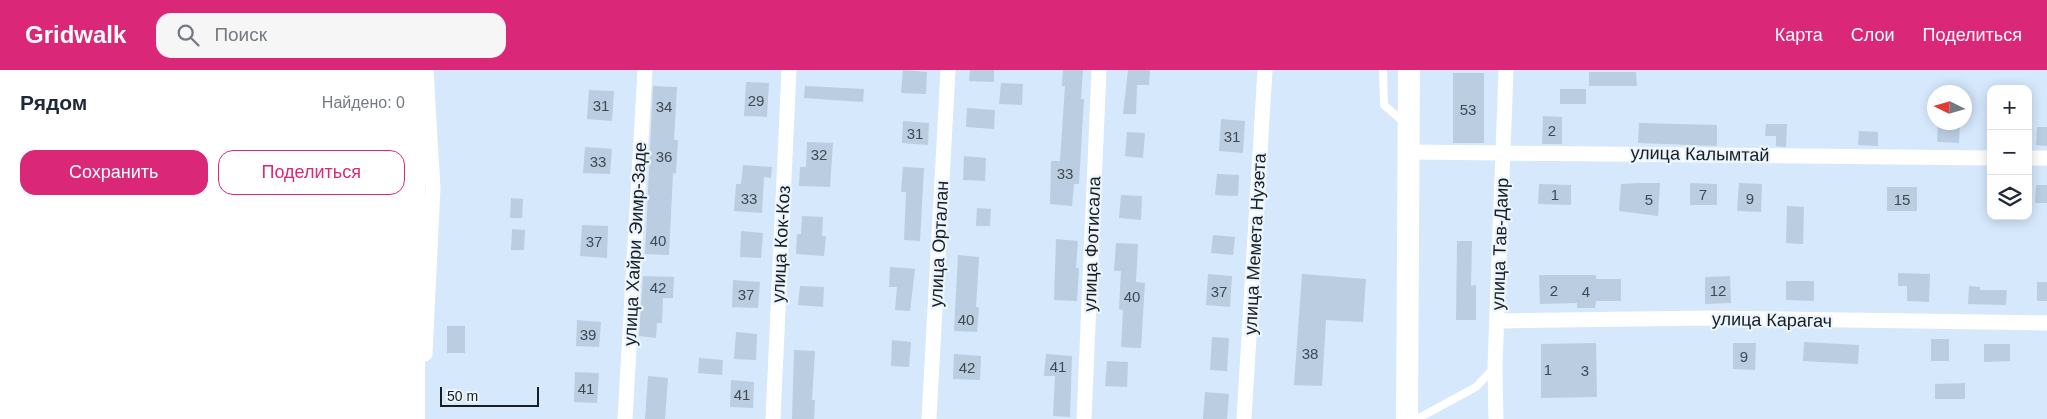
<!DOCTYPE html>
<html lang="ru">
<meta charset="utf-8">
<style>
:root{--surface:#fff;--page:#f6f6f7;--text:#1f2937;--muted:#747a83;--line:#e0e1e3;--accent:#db2777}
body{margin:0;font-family:Helvetica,sans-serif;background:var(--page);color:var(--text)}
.controls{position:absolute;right:15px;top:15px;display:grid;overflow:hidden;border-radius:10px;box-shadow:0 2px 12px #0003}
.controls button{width:45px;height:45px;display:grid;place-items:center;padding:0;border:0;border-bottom:1px solid var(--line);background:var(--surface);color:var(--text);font:25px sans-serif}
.compass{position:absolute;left:1502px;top:15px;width:45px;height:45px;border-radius:50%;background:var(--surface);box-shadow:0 2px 12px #0003;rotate:275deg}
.scale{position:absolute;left:15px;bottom:12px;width:99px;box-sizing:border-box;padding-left:5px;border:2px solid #171e25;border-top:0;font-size:14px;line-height:18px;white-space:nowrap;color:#171e25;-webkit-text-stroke:4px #ecf4fc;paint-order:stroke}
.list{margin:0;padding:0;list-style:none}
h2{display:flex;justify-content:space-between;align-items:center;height:65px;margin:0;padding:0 20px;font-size:21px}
h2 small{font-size:16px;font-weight:400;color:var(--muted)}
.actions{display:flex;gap:10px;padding:15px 20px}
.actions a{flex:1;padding:11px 0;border:1px solid var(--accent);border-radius:15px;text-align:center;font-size:18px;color:var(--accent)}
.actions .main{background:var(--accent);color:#fff}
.icon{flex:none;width:28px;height:28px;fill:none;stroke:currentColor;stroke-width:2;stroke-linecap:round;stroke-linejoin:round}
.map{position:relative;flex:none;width:1622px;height:349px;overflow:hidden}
header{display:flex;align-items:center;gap:30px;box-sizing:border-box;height:70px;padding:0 25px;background:var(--accent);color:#fff}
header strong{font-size:24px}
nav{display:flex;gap:28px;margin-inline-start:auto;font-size:18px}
.search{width:350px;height:45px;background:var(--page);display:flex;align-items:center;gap:12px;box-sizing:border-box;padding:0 18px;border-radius:15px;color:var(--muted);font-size:19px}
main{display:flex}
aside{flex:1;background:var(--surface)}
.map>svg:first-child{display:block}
.building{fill:#bacde1}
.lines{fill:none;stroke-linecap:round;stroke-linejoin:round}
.service{stroke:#fff;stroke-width:8}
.minor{stroke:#fff;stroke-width:15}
.secondary{stroke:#fff;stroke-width:22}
.labels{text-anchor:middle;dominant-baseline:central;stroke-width:4.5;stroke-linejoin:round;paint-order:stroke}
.number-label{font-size:15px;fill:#404a54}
.street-label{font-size:18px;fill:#171e25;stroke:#ecf4fc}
</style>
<header>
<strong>Gridwalk</strong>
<div class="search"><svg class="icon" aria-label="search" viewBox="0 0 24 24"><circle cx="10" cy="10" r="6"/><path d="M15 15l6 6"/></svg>Поиск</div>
<nav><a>Карта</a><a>Слои</a><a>Поделиться</a></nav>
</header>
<main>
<aside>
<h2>Рядом<small>Найдено: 0</small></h2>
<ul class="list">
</ul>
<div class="actions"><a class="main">Сохранить</a><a>Поделиться</a></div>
</aside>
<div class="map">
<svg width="1622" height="349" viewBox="0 0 1622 349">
<rect width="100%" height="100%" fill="#d5e8fc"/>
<path class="building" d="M478,0L502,2L501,24L476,23Z
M545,0H569V12L544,11Z
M638,0H658L656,29H659L654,114H649L647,136L625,134L626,91H635L640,16H637Z
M703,0H725L724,15H712L711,44H698Z
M1164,2H1211L1212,16H1164Z
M1028,3H1059V73H1028Z
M321,12L344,13L342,47L319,46Z
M576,13L598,14L597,35L574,34Z
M228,16L252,17L249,70H253L251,104L248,103L244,185L220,184Z
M380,16L439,19L438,32L379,28Z
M1135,19H1161V34H1135Z
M164,20L189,21L187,51L162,49Z
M542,38L570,40L569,59L541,57Z
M1118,46L1137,47V74H1117Z
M796,49L820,51L818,83L794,81Z
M478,51L504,53L503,75L477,73Z
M1513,52H1535L1534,73L1512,72Z
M1214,53L1292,55V76L1213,73Z
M1341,54H1362L1361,77L1351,76V66H1340Z
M1612,57H1622V76L1611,75Z
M1434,61L1453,62V76L1433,75Z
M702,62L720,63L718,88L700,86Z
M382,72L408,73L405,117L374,116L375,97H381Z
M160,77L187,79L185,104L158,103Z
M539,86L561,88L560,111L538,110Z
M318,95L347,97L346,108L339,107L337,143L309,141L311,114H316Z
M478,97L499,98L495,171L479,170L481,122H476Z
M792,104L814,105L813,126L790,125Z
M1215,113H1235L1233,146L1194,141L1196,114Z
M1265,113L1292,114V135H1265Z
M1314,113L1337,114L1336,142L1312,141Z
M1114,114L1146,115V135L1113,134Z
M1611,115H1622V133H1610Z
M1462,117H1492V141H1462Z
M696,125L717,126L716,150L694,148Z
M86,128L98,129L97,148H85Z
M1362,136L1379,137L1378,174L1361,173Z
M552,138L566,139L565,156H551Z
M377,146L398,147L397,166H401L399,186L371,184L372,164H376Z
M157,155L183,156L182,188L155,186Z
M87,159L100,160L99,180H86Z
M316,161L338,163L336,188L315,187Z
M788,165L810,167L808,185L786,183Z
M631,169L653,171L651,198H654L652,231L629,230Z
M1032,171H1047L1046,216L1051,215V250H1031Z
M691,173L713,174L711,212L720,213L716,278L696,277L698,240L694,239L696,201H689Z
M533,185L554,187L551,237H554L552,262L529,261Z
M465,197L490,199L485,241L470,240L472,217H464Z
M1473,203L1505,204L1504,232L1482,231V216H1473Z
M783,204L807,206L805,237L781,235Z
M877,204L941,209L938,252L901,250L897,316L869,315Z
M1114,205H1171V209H1196V231H1171L1170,238H1152V233L1115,234Z
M218,206L249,207L248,228H238L237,253H232L231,268L214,266Z
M1305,206L1306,233L1280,234V207Z
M308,210L335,212L333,238L307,237Z
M1361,211H1389V231L1361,230Z
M1612,212H1622V231H1612Z
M375,216L399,217L398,237L373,235Z
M1544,216L1555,217V220H1582L1581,235L1543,234Z
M152,250L176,252L174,277L151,276Z
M22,256H40V283H22Z
M311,262L332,264L331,290L309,289Z
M787,267L804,268L802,301L785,300Z
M1506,269H1524V291H1506Z
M467,270L486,272L484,297L466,296Z
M1379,272L1434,275L1433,294L1378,291Z
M1171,273L1172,327L1116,328V274Z
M1308,273H1331L1330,300L1308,299Z
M1559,274H1585V291L1559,292Z
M369,280L390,281L387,330H390L389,349H367Z
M529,284L556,286L555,310L528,309Z
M621,284L647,286L645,347L628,346L630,306H619Z
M274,288L298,290L297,305L273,303Z
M682,291L703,292L702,317L680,316Z
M150,302L174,303L172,333L149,332Z
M223,306L243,308L240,349H220Z
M306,310L329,312L328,338L305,337Z
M1540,313V329H1510V314Z
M780,322L804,324L802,349H778Z"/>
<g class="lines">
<path class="service" d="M958,0L959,35L980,53
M992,349L1051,317L1069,298"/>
<path class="minor" d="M984,82L1566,88
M1603,88H1622
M1072,251L1282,248L1622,253
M0,284L8,118L1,0
M200,349L220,0
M348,349L364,0
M504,349L523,0
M659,349L674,0
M819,349L840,0
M1071,349L1070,297L1081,0"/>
<path class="secondary" d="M982,349L984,0"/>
</g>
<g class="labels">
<g class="number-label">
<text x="331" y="30">29</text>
<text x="176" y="35">31</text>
<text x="239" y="36">34</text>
<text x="1043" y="39">53</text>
<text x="1127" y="60">2</text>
<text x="490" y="63">31</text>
<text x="807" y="66">31</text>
<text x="394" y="84">32</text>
<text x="239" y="86">36</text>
<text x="173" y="91">33</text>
<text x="640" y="103">33</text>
<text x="1130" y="124">1</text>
<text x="1278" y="124">7</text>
<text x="324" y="128">33</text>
<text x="1325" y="128">9</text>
<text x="1224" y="129">5</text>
<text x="1477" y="129">15</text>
<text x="233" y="170">40</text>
<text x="169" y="171">37</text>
<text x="233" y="217">42</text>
<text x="1129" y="220">2</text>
<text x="1293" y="220">12</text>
<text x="794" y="221">37</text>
<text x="1161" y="221">4</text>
<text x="321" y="224">37</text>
<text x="707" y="226">40</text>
<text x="541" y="249">40</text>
<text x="163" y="264">39</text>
<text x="885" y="283">38</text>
<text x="1319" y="286">9</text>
<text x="633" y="296">41</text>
<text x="542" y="297">42</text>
<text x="1123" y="299">1</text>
<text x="1160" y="300">3</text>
<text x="161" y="318">41</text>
<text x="317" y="324">41</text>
</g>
<g class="street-label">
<text transform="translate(1275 84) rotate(1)">улица Калымтай</text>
<text transform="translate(210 174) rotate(-87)">улица Хайри Эимр-Заде</text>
<text transform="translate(356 174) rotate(-87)">улица Кок-Коз</text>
<text transform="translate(514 174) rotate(-87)">улица Орталан</text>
<text transform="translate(667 174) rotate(-88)">улица Фотисала</text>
<text transform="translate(830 174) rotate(-87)">улица Мемета Нузета</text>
<text transform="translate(1075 174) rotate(-88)">улица Тав-Даир</text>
<text transform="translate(1347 250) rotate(1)">улица Карагач</text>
</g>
</g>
</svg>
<div class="controls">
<button>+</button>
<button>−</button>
<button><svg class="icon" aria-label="layers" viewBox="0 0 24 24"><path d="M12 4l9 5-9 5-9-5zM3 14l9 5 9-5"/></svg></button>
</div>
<svg class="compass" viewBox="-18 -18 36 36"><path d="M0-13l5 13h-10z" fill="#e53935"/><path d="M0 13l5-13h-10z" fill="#747a83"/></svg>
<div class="scale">50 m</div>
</div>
</main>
